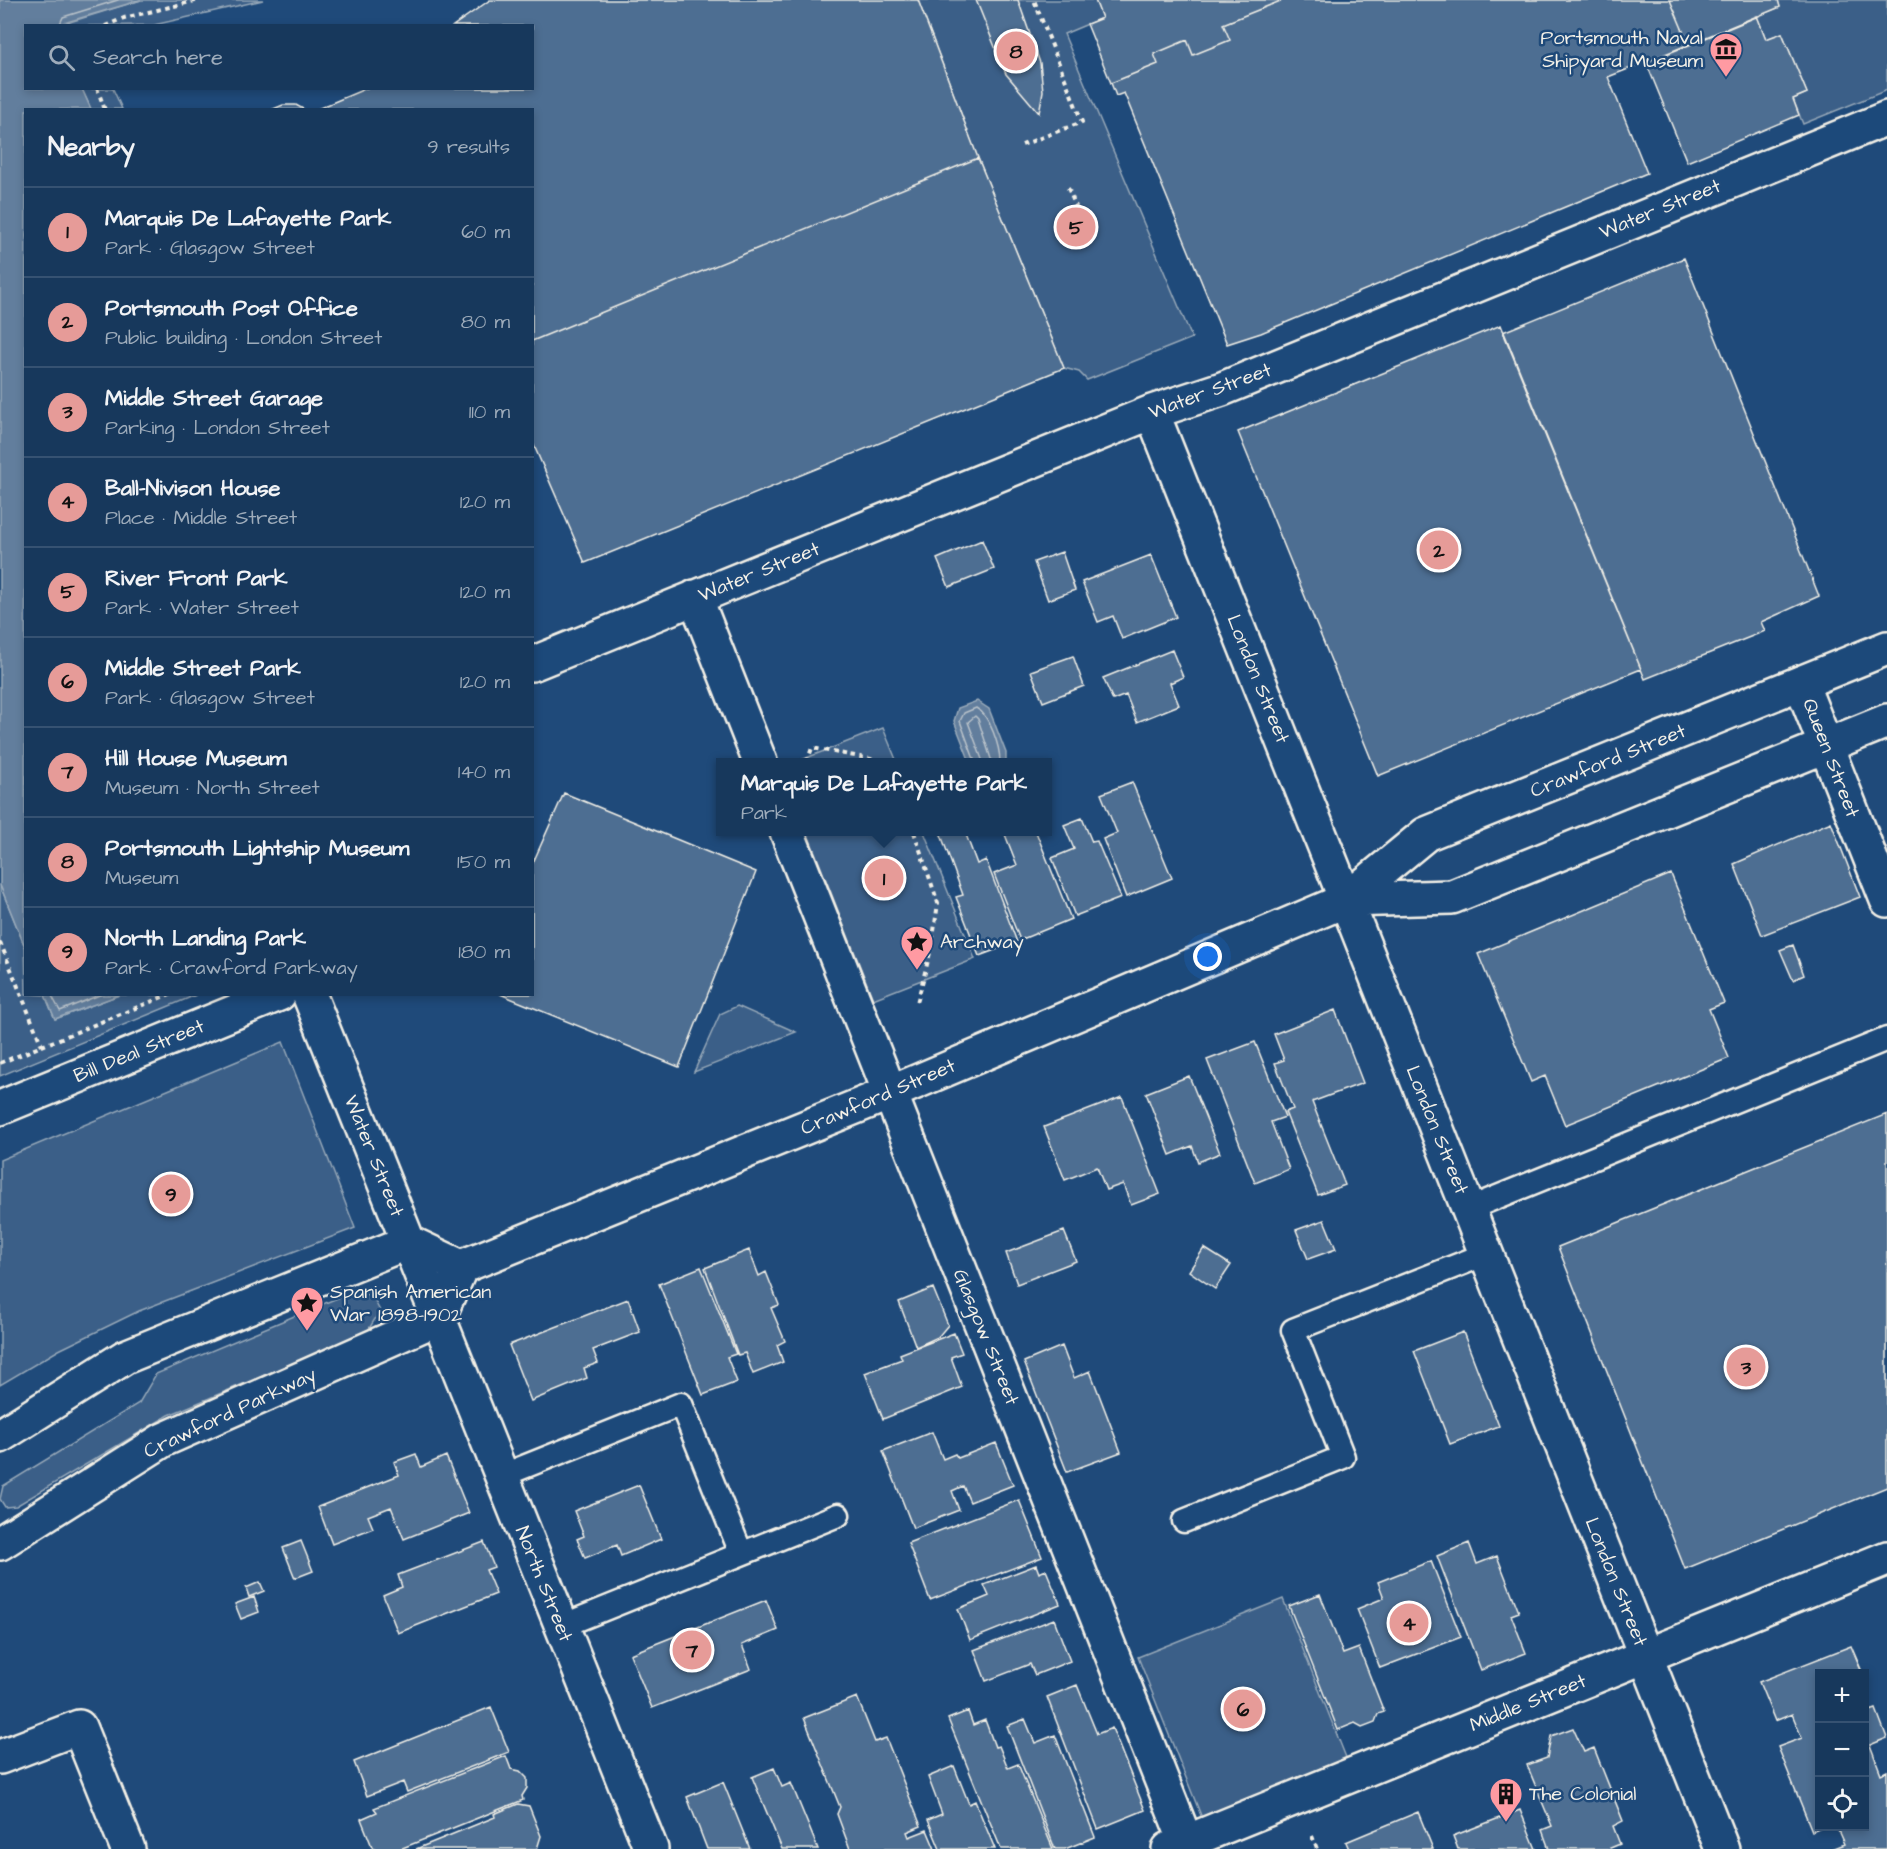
<!DOCTYPE html>
<meta charset="utf-8">
<style>
:root{--surface:#17385c;--page:#244365;--text:#f1f3f6;--muted:#9eacbb;--line:#365272;--accent:#e69b98}
body{margin:0;font-family:"Architects Daughter",sans-serif;background:var(--page);color:var(--text)}
.controls{position:absolute;right:18px;bottom:18px;display:grid;overflow:hidden;border-radius:0px;box-shadow:0 3px 9px #0003}
.controls button{width:54px;height:54px;display:grid;place-items:center;padding:0;border:0;border-bottom:2px solid var(--line);background:var(--surface);color:var(--text);font:30px sans-serif}
.you{position:absolute;left:1208px;top:957px;width:21px;height:21px;margin:-15px;border:4px solid #fff;border-radius:50%;background:#1a73e8;box-shadow:0 0 0 9px #1a73e833}
.badge{display:grid;place-items:center;width:39px;height:39px;border-radius:50%;background:var(--accent);color:#111;font-size:20px;font-weight:700}
.pin{position:absolute;translate:-50% -50%;border:3px solid #fff;box-shadow:0 2px 6px #0006}
.popup{position:absolute;left:716px;top:758px;width:336px;height:78px;box-sizing:border-box;display:grid;place-content:center;border-radius:0px;background:var(--surface);filter:drop-shadow(0 2px 4px #0005);font-size:20px;white-space:nowrap;color:var(--muted)}
.popup b{font-size:22px;color:var(--text)}
.popup::after{content:'';position:absolute;left:50%;top:100%;margin-left:-12px;border:12px solid transparent;border-top-color:var(--surface)}
.list{margin:0;padding:0;list-style:none}
h2{display:flex;justify-content:space-between;align-items:center;height:78px;margin:0;padding:0 24px;font-size:26px}
h2 small{font-size:20px;font-weight:400;color:var(--muted)}
.list li{display:grid;grid-template-columns:39px 1fr auto;gap:18px;align-items:center;box-sizing:border-box;height:90px;padding:0 24px;border-top:2px solid var(--line)}
.list b{display:block;font-size:22px;white-space:nowrap}
.list p{margin:0;font-size:20px;white-space:nowrap;color:var(--muted)}
.list em{font-size:20px;font-style:normal;color:var(--muted)}
.icon{flex:none;width:33px;height:33px;fill:none;stroke:currentColor;stroke-width:2;stroke-linecap:round;stroke-linejoin:round}
.map{position:relative;flex:none;width:1887px;height:1849px;overflow:hidden}
.search{position:absolute;background:var(--surface);box-shadow:0 3px 9px #0003;left:24px;top:24px;width:510px;height:66px;display:flex;align-items:center;gap:15px;box-sizing:border-box;padding:0 21px;border-radius:0px;color:var(--muted);font-size:22px}
.panel{position:absolute;background:var(--surface);box-shadow:0 3px 9px #0003;left:24px;top:108px;width:510px;height:888px;border-radius:0px}
.map>svg:first-child{display:block}
.green{fill:#3a5f88;stroke:#97a8b8;stroke-width:1.5}
.water{fill:#627e9d;stroke:#9cacbb;stroke-width:1.5}
.lines{fill:none;stroke-linecap:round;stroke-linejoin:round}
.shore{stroke:#bac3ca;stroke-width:1.5}
.building{fill:#4d6e92;stroke:#f4f1e8;stroke-width:1.5}
.lane-casing{stroke:#f4f1e8;stroke-width:27}
.street-casing{stroke:#f4f1e8;stroke-width:38}
.secondary-casing{stroke:#f4f1e8;stroke-width:38}
.path{stroke:#f4f1e8;stroke-width:4;stroke-dasharray:4.5 4.5;stroke-linecap:butt}
.lane{stroke:#1f4a7a;stroke-width:22}
.street{stroke:#1f4a7a;stroke-width:33}
.secondary{stroke:#1f4a7a;stroke-width:33}
.labels{text-anchor:middle;dominant-baseline:central;stroke-width:5;stroke-linejoin:round;paint-order:stroke}
.poi-label{font-size:20px;fill:#f4f1e8;stroke:#1f4a7a;text-anchor:start}
.street-label{font-size:20px;fill:#f4f1e8;stroke:#1f4a7a}
</style>
<div class="map">
<svg width="1887" height="1849" viewBox="0 0 1887 1849">
<rect width="100%" height="100%" fill="#1f4a7a"/>
<filter id="ink" filterUnits="userSpaceOnUse"><feTurbulence type="fractalNoise" baseFrequency=".0167" numOctaves="2"/><feDisplacementMap in="SourceGraphic" scale="12" xChannelSelector="R" yChannelSelector="G"/><feConvolveMatrix kernelMatrix="1 2 1 2 8 2 1 2 1" color-interpolation-filters="sRGB"/></filter>
<g filter="url(#ink)">
<path class="green" d="M141,0H263L154,25L57,26Z
M918,0H1095L1102,18L1064,34L1192,338L1087,380L1079,372L1064,368L978,158Z
M1778,0H1887V90L1803,124L1793,99L1807,93L1782,33L1766,39L1757,16L1780,7Z
M82,89H113L122,109H91Z
M883,728L897,762H796Z
M807,832H924L975,959L873,999Z
M0,885L25,947L26,994L45,995L55,1019L119,995H196L0,1076Z
M737,1006L796,1032L694,1072L720,1014Z
M283,1042L355,1228L139,1311L59,1350L0,1385V1160Z
M354,1291L372,1296L380,1311L367,1332L169,1415L16,1506L5,1507L0,1499L3,1486L139,1403L156,1374Z
M1283,1599L1347,1760L1202,1818L1138,1657Z"/>
<path class="water" d="M0,0H141L57,25L26,26V88L82,89L91,109L26,110L25,947L0,885Z
M977,701L989,709L1006,753V762H970L954,721L958,708Z
M45,995H119L55,1019Z"/>
<g class="lines">
<path class="shore" d="M59,26L63,17L118,0
M975,762L960,721L964,713L976,708C990,715 1000,747 1000,762
M983,762L968,722L975,716L978,719L992,762
M51,994L60,1011L102,994"/>
</g>
<path class="building" d="M490,0H918L978,158L532,341V110H315L367,88H532V26H453Z
M976,0H1018L1040,63L1043,91L1039,113L1006,74Z
M1095,0H1283L1223,24L1230,40L1193,55L1187,40L1154,54L1158,64L1111,83L1087,24L1102,18Z
M1283,0H1670L1689,45L1608,77L1647,173L1261,333L1227,344L1124,93L1116,96L1111,83L1158,64L1154,54L1187,40L1193,55L1230,40L1223,24Z
M1670,0H1778L1780,7L1689,45Z
M1757,16L1766,39L1782,33L1807,93L1793,99L1799,115L1687,162L1646,62Z
M283,105H296L305,110H271Z
M978,158L1064,368L585,563L532,441V341Z
M1684,258L1819,596L1761,622L1765,631L1645,679L1503,332Z
M1501,325L1641,669L1378,776L1238,432Z
M982,540L994,569L949,587L937,559Z
M1062,552L1075,590L1048,600L1034,562Z
M1151,555L1176,617L1122,639L1113,616L1098,622L1082,582Z
M1172,650L1183,677L1170,683L1179,705L1137,722L1126,695L1113,700L1103,678Z
M1073,656L1084,686L1043,702L1031,671Z
M1132,782L1172,878L1126,897L1103,839L1117,833L1101,794Z
M564,793L756,872L679,1067L500,994H532V865Z
M1082,818L1092,842L1097,841L1121,898L1075,916L1052,858L1074,849L1064,825Z
M1831,822L1860,897L1762,935L1734,864Z
M940,832H965L977,864L986,860L1017,942L979,956L956,897L963,895Z
M1004,832H1036L1071,919L1020,940L994,874L1017,865Z
M1671,874L1724,1003L1709,1009L1729,1058L1565,1125L1545,1076L1531,1082L1478,954Z
M1793,945L1804,975L1793,980L1780,950Z
M1335,1010L1363,1083L1312,1102L1345,1185L1318,1195L1285,1112L1293,1109L1275,1063L1284,1060L1274,1034Z
M1255,1042L1285,1117L1271,1122L1289,1169L1255,1183L1207,1060Z
M1189,1076L1220,1153L1198,1162L1192,1146L1170,1155L1146,1093Z
M1122,1097L1160,1194L1131,1205L1123,1184L1106,1190L1097,1167L1065,1180L1044,1127Z
M1887,1114V1487L1685,1569L1558,1247Z
M1324,1220L1336,1249L1308,1259L1296,1230Z
M1064,1231L1076,1261L1017,1284L1006,1253Z
M1204,1248L1231,1265L1215,1289L1189,1271Z
M749,1250L759,1276L766,1272L779,1305L771,1308L785,1341L777,1345L783,1362L753,1374L745,1353L738,1355L705,1268Z
M701,1267L736,1354L727,1357L737,1382L703,1395L659,1284Z
M933,1288L948,1325L938,1337L916,1347L899,1302Z
M628,1299L640,1332L593,1350L598,1363L584,1368L587,1378L531,1401L509,1345Z
M1463,1332L1499,1426L1450,1444L1414,1351Z
M954,1333L962,1353L951,1357L962,1387L883,1419L865,1373L902,1359L900,1354Z
M1062,1346L1074,1378L1090,1371L1121,1452L1067,1472L1024,1362Z
M932,1432L943,1459L955,1454L958,1458L996,1443L1013,1485L970,1502L963,1486L952,1491L959,1510L913,1528L883,1451Z
M416,1454L421,1467L446,1456L469,1513L404,1539L391,1507L368,1516L373,1528L332,1544L318,1507L399,1475L394,1462Z
M639,1485L661,1539L621,1556L617,1545L585,1558L577,1539L584,1536L574,1511Z
M1019,1500L1042,1557L930,1600L908,1543Z
M301,1541L313,1571L295,1578L283,1548Z
M484,1542L494,1567L486,1570L496,1594L398,1633L383,1595L402,1587L398,1575Z
M1469,1543L1477,1564L1497,1556L1519,1612L1511,1615L1526,1653L1481,1670L1437,1556Z
M1431,1561L1461,1637L1380,1668L1357,1609L1384,1598L1378,1582Z
M1036,1565L1039,1573L1046,1570L1060,1604L970,1640L958,1609L989,1596L984,1585Z
M260,1582L264,1591L249,1597L246,1588Z
M1320,1594L1343,1654L1359,1648L1384,1712L1378,1714L1375,1722L1362,1727L1355,1723L1338,1730L1289,1606Z
M254,1597L259,1612L241,1619L235,1604Z
M766,1600L778,1630L742,1645L751,1669L652,1708L630,1654Z
M1054,1619L1070,1661L1035,1675L1030,1664L986,1681L974,1650Z
M1851,1646L1863,1674H1820V1826H1823L1812,1831L1778,1747L1802,1738L1792,1714L1775,1721L1759,1682Z
M1077,1685L1097,1734L1112,1728L1145,1810L1098,1829L1047,1697Z
M857,1697L875,1742L886,1738L921,1826L907,1832L909,1837L927,1830L935,1849H850L837,1814L840,1807L804,1718Z
M491,1707L509,1752L407,1792L403,1782L367,1796L354,1762Z
M1876,1709L1887,1738L1870,1745L1881,1774L1887,1771V1849H1831L1844,1844L1836,1826H1864V1713Z
M968,1711L973,1725L985,1720L995,1747L999,1746L1008,1768L1018,1764L1053,1849H1001L948,1719Z
M1025,1719L1035,1743L1055,1735L1095,1837L1065,1849H1055L1007,1726Z
M1573,1728L1584,1752L1594,1748L1623,1821L1613,1826L1620,1844L1608,1849H1549L1542,1830L1552,1826L1527,1765L1547,1758L1551,1736Z
M506,1756L511,1769L520,1771L527,1778V1788L522,1796L523,1800L400,1849H373L361,1819L377,1812L374,1808Z
M954,1766L969,1804L975,1801L995,1849H940L928,1820L942,1814L928,1777Z
M774,1768L782,1787L791,1783L818,1849H782L752,1777Z
M723,1782L750,1849H707L687,1797Z
M518,1804L529,1806L541,1836L537,1849H416L495,1817L494,1814Z
M1520,1810L1536,1849H1458L1453,1836Z
M1418,1812L1433,1849H1349L1346,1842Z"/>
<g class="lines">
<g class="lane-casing">
<path id="lane" d="M1468,1209L1887,1039
M501,1476L681,1404L741,1553
M1184,1521L1343,1457L1293,1330L1486,1254
M562,1626L838,1515"/>
</g>
<g class="street-casing">
<path id="street" d="M1152,412L1346,900
M695,597L760,762
M532,664L1152,412L1222,389L1887,118
M1801,683L1887,900
M787,832L1186,1842
M309,994L651,1849
M0,1108L279,994
M0,1757L79,1727L128,1849
M1169,1849L1887,1558"/>
</g>
<g class="secondary-casing">
<path id="secondary" d="M1346,900L1722,1849
M1346,900L1452,897L1887,721
M0,1436L125,1357L408,1242L461,1267
M0,1543L163,1440L438,1318L461,1267L890,1093L1346,900L1426,834L1887,648"/>
</g>
<path class="path" d="M105,26L124,18L199,0
M97,88L105,110
M1022,145L1082,122L1034,0
M1068,188L1080,216
M807,762L812,748L871,759L873,762
M914,832L938,903L932,945L917,1003
M0,942L42,1046
M0,1063L170,994
M1312,1836L1317,1849"/>
<use href="#lane" class="lane"/>
<use href="#street" class="street"/>
<use href="#secondary" class="secondary"/>
</g>
</g>
<defs>
<g id="museum-pin" transform="scale(1.725)"><path d="M0 17L-7.5 6A9.5 9.5 0 1 1 7.5 6Z" fill="#ff9aa2" stroke="#1f4a7a"/><path d="M0-6L6-3V-2H-6V-3ZM-5-1h2V3h-2ZM-1-1h2V3h-2ZM3-1h2V3H3ZM-6 4H6V6H-6Z" fill="#111"/></g>
<g id="sight-pin" transform="scale(1.725)"><path d="M0 17L-7.5 6A9.5 9.5 0 1 1 7.5 6Z" fill="#ff9aa2" stroke="#1f4a7a"/><path d="M0-6L1.8-2.2L6-1.7L2.9 1.2L3.7 5.4L0 3.3L-3.7 5.4L-2.9 1.2L-6-1.7L-1.8-2.2Z" fill="#111"/></g>
<g id="building-pin" transform="scale(1.725)"><path d="M0 17L-7.5 6A9.5 9.5 0 1 1 7.5 6Z" fill="#ff9aa2" stroke="#1f4a7a"/><path d="M-4-6H4V6H1V3H-1V6H-4ZM-2.5-4.3h1.7v1.8h-1.7ZM.8-4.3h1.7v1.8H.8ZM-2.5-1h1.7V.8h-1.7ZM.8-1h1.7V.8H.8Z" fill="#111"/></g>
</defs>
<g fill-rule="evenodd">
<use href="#museum-pin" x="1726" y="49"/>
<use href="#sight-pin" x="917" y="942"/>
<use href="#sight-pin" x="307" y="1303"/>
<use href="#building-pin" x="1506" y="1794"/>
</g>
<g class="labels">
<g class="poi-label">
<text x="1703" y="38" text-anchor="end">Portsmouth Naval<tspan x="1703" dy="23">Shipyard Museum</tspan></text>
<text x="940" y="942">Archway</text>
<text x="330" y="1292">Spanish American<tspan x="330" dy="23">War 1898-1902</tspan></text>
<text x="1529" y="1794">The Colonial</text>
</g>
<g class="street-label">
<text transform="translate(1660 209) rotate(-22)">Water Street</text>
<text transform="translate(1210 391) rotate(-20)">Water Street</text>
<text transform="translate(759 572) rotate(-22)">Water Street</text>
<text transform="translate(1258 679) rotate(68)">London Street</text>
<text transform="translate(1831 758) rotate(69)">Queen Street</text>
<text transform="translate(1608 761) rotate(-22)">Crawford Street</text>
<text transform="translate(139 1051) rotate(-22)">Bill Deal Street</text>
<text transform="translate(878 1097) rotate(-23)">Crawford Street</text>
<text transform="translate(1437 1130) rotate(68)">London Street</text>
<text transform="translate(374 1156) rotate(68)">Water Street</text>
<text transform="translate(986 1337) rotate(68)">Glasgow Street</text>
<text transform="translate(230 1413) rotate(-25)">Crawford Parkway</text>
<text transform="translate(1616 1582) rotate(68)">London Street</text>
<text transform="translate(544 1584) rotate(68)">North Street</text>
<text transform="translate(1528 1703) rotate(-22)">Middle Street</text>
</g>
</g>
</svg>
<div class="controls">
<button>+</button>
<button>−</button>
<button><svg class="icon" aria-label="locate" viewBox="0 0 24 24"><circle cx="12" cy="12" r="6"/><path d="M12 2v4M12 18v4M2 12h4M18 12h4"/></svg></button>
</div>
<div class="you"></div>
<div class="pin badge" style="left:884px;top:878px">1</div>
<div class="popup"><b>Marquis De Lafayette Park</b>Park</div>
<div class="pin badge" style="left:1439px;top:550px">2</div>
<div class="pin badge" style="left:1746px;top:1367px">3</div>
<div class="pin badge" style="left:1409px;top:1623px">4</div>
<div class="pin badge" style="left:1076px;top:227px">5</div>
<div class="pin badge" style="left:1243px;top:1709px">6</div>
<div class="pin badge" style="left:692px;top:1650px">7</div>
<div class="pin badge" style="left:1016px;top:51px">8</div>
<div class="pin badge" style="left:171px;top:1194px">9</div>
<div class="search"><svg class="icon" aria-label="search" viewBox="0 0 24 24"><circle cx="10" cy="10" r="6"/><path d="M15 15l6 6"/></svg>Search here</div>
<section class="panel">
<h2>Nearby<small>9 results</small></h2>
<ul class="list">
<li><span class="badge">1</span><div><b>Marquis De Lafayette Park</b><p>Park · Glasgow Street</p></div><em>60 m</em></li>
<li><span class="badge">2</span><div><b>Portsmouth Post Office</b><p>Public building · London Street</p></div><em>80 m</em></li>
<li><span class="badge">3</span><div><b>Middle Street Garage</b><p>Parking · London Street</p></div><em>110 m</em></li>
<li><span class="badge">4</span><div><b>Ball-Nivison House</b><p>Place · Middle Street</p></div><em>120 m</em></li>
<li><span class="badge">5</span><div><b>River Front Park</b><p>Park · Water Street</p></div><em>120 m</em></li>
<li><span class="badge">6</span><div><b>Middle Street Park</b><p>Park · Glasgow Street</p></div><em>120 m</em></li>
<li><span class="badge">7</span><div><b>Hill House Museum</b><p>Museum · North Street</p></div><em>140 m</em></li>
<li><span class="badge">8</span><div><b>Portsmouth Lightship Museum</b><p>Museum</p></div><em>150 m</em></li>
<li><span class="badge">9</span><div><b>North Landing Park</b><p>Park · Crawford Parkway</p></div><em>180 m</em></li>
</ul>
</section>
</div>
